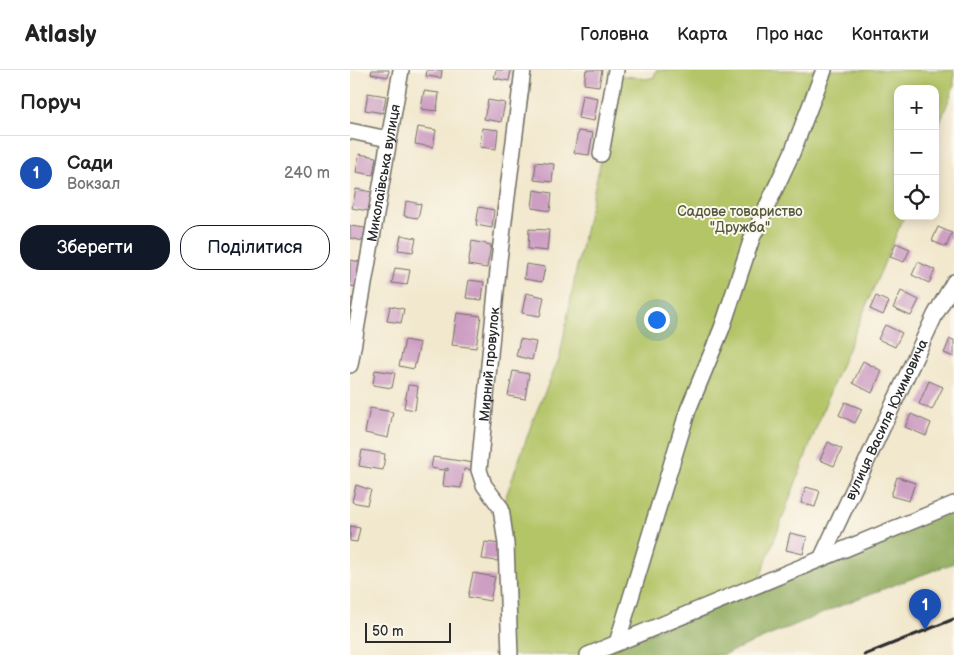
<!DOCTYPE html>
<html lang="uk">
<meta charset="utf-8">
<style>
:root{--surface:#fff;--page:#f6f6f6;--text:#222;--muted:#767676;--line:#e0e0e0;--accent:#111827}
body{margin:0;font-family:"Balsamiq Sans",sans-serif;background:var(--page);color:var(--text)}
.controls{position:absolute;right:15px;top:15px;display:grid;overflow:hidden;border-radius:10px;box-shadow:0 2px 12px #0003}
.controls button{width:45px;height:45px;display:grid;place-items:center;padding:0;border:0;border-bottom:1px solid var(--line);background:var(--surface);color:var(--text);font:25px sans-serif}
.scale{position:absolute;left:15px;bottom:12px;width:86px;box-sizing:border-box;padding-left:5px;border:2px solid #2b2b2b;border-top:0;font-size:14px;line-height:18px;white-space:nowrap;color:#2b2b2b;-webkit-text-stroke:4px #fbf7ec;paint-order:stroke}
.you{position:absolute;left:306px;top:249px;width:18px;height:18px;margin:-12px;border:4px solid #fff;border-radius:50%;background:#1a73e8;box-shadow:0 0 0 8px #1a73e833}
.badge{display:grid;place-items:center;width:32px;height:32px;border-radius:50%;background:var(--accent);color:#fff;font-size:16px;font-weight:700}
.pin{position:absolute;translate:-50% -41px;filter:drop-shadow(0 1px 2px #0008)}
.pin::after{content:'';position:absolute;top:26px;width:18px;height:15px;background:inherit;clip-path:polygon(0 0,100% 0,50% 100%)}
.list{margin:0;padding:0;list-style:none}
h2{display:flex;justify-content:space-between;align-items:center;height:65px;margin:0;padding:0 20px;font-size:21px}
h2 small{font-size:16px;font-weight:400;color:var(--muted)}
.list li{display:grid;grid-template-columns:32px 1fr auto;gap:15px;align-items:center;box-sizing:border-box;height:75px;padding:0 20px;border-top:1px solid var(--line)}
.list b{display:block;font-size:19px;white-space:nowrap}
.list p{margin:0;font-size:16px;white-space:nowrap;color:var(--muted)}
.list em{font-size:16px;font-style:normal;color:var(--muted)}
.actions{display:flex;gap:10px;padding:15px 20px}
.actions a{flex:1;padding:11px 0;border:1px solid var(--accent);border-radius:20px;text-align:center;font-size:18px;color:var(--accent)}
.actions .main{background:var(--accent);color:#fff}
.icon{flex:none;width:28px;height:28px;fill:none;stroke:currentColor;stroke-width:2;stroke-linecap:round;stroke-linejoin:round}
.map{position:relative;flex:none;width:604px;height:585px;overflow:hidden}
header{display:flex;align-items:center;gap:30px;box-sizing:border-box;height:70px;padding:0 25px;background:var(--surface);border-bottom:1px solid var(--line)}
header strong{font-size:24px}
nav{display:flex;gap:28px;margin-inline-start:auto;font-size:18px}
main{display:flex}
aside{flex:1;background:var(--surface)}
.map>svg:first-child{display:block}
.green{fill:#b4c568;stroke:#70784a}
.forest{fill:#8faa5c;stroke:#5d6a44}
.building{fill:#cd9fc3}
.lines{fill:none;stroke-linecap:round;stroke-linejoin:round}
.minor-casing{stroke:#716d64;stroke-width:18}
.minor{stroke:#fff;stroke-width:15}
.rail{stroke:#2b2b2b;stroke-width:3}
.labels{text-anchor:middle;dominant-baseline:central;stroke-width:4;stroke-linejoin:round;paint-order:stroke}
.street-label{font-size:14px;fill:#2b2b2b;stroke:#fbf7ec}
.park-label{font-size:14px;fill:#54593d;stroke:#fbf7ec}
</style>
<header>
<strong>Atlasly</strong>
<nav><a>Головна</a><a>Карта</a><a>Про нас</a><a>Контакти</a></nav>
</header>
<main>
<aside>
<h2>Поруч<small></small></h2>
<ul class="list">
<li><span class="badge" style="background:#1a4fb4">1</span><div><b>Сади</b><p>Вокзал</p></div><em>240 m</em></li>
</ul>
<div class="actions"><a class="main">Зберегти</a><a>Поділитися</a></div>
</aside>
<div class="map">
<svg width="604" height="585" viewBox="0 0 604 585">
<rect width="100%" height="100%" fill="#fbf7ec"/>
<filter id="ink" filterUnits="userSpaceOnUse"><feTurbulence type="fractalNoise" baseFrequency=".02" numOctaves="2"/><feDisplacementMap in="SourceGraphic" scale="10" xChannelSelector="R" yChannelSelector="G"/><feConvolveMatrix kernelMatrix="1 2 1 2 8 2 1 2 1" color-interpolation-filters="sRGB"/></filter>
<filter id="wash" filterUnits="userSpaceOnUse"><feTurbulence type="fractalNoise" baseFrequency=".0096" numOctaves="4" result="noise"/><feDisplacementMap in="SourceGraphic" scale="20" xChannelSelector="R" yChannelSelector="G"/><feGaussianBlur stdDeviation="1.12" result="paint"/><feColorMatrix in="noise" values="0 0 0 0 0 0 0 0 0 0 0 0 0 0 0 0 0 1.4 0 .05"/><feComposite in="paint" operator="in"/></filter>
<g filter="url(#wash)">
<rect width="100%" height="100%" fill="#f2e8ce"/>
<path class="green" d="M306,0H604V16L585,66V19H548V146H554L479,324L405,521L246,585H156L150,432L155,429L183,350L210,286L226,201L270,5L296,9L304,7Z"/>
<path class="forest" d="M604,440V493L509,528L373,585H246Z"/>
<g id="blocks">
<path class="building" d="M22,0H39L38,7L21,4Z
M77,0H92L91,8L76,6Z
M146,0H161L159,11L144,8Z
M236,0H252L249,16L234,14Z
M74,21L89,23L87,41L71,39Z
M18,23L36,26L33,43L15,40Z
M232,25L248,28L244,51L228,48Z
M138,30L155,33L151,52L134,49Z
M68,57L86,60L83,77L65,74Z
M132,58L148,60L146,79L130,77Z
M228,61L243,63L239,85L224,83Z
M9,84L26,87L23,105L6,102Z
M186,92L204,94L202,112L184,110Z
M6,119L22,122L18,141L2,138Z
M184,120L202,123L200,141L182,138Z
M56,131L71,134L68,148L54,146Z
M129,137L144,140L142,158L126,155Z
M0,156L15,158L13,171L0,168Z
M588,157L602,163L596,177L582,171Z
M179,159L199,160L197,181L178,179Z
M51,165L66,168L63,182L48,180Z
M122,171L141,175L137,198L118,195Z
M546,173L560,179L554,192L540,187Z
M0,190L11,192L7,217L0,216Z
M568,192L585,200L579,213L562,205Z
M176,194L195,197L192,212L174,209Z
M45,198L60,200L57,215L42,213Z
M119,210L134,212L132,230L116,228Z
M551,221L569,230L561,246L543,238Z
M176,223L194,227L190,246L172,243Z
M526,226L539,232L533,245L520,239Z
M0,228L4,229L2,243H0Z
M40,236L54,239L51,253L37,251Z
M107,243L131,246L126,278L102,275Z
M535,255L552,263L545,277L528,269Z
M170,269L186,272L182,290L166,286Z
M600,269L604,270V287L594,283Z
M55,270L70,273L64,299L49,296Z
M513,291L532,301L522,323L503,313Z
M25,300L45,303L42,318L23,315Z
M163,301L179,304L175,329L158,326Z
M579,311L593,317L582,340L569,334Z
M58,315L68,316L65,340L54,338Z
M495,332L512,339L505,353L489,345Z
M20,338L43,342L38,368L15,363Z
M561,344L581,353L576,366L555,357Z
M478,372L492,379L484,396L470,390Z
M12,380L35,384L33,400L9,396Z
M83,387L124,393L123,400L114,399L111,418L93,416L95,400L98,401V398L92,400L81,398Z
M547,407L565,413L559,431L541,426Z
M6,415L21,420L17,435L2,432Z
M456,417L470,421L465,437L451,433Z
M0,456L10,458L7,472L0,471Z
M440,463L457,467L453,484L436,480Z
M135,472L151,474L148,491L132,489Z
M123,503L145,507L140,531L118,527Z"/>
</g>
</g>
<g filter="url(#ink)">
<use href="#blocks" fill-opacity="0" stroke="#716d64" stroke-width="1"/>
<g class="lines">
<g class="minor-casing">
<g id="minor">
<path d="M0,61L38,69"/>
<path d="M251,84L266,0"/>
<path id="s1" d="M0,295L51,0"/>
<path id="s2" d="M471,489L585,245L604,212"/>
<path d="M267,573L338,340L372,258L402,168L442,83L474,0"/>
<path id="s3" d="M160,585L156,474L151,438L134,415L129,400L149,190L173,0"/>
<path d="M238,585L604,434"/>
</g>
</g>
<use href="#minor" class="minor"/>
<path class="rail" d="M514,585L604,549"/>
</g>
</g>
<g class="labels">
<g class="street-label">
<text stroke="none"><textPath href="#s1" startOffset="195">Миколаївська вулиця</textPath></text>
<text stroke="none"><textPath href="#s3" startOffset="298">Мирний провулок</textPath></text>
<text stroke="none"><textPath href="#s2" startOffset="154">вулиця Василя Юхимовича</textPath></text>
</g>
<g class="park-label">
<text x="390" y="141">Садове товариство<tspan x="390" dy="16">"Дружба"</tspan></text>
</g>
</g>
</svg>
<div class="controls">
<button>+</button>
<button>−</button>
<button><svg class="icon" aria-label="locate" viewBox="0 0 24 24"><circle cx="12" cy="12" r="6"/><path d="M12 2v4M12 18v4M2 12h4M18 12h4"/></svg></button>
</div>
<div class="scale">50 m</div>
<div class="you"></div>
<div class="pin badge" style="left:575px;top:560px;background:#1a4fb4">1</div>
</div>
</main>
